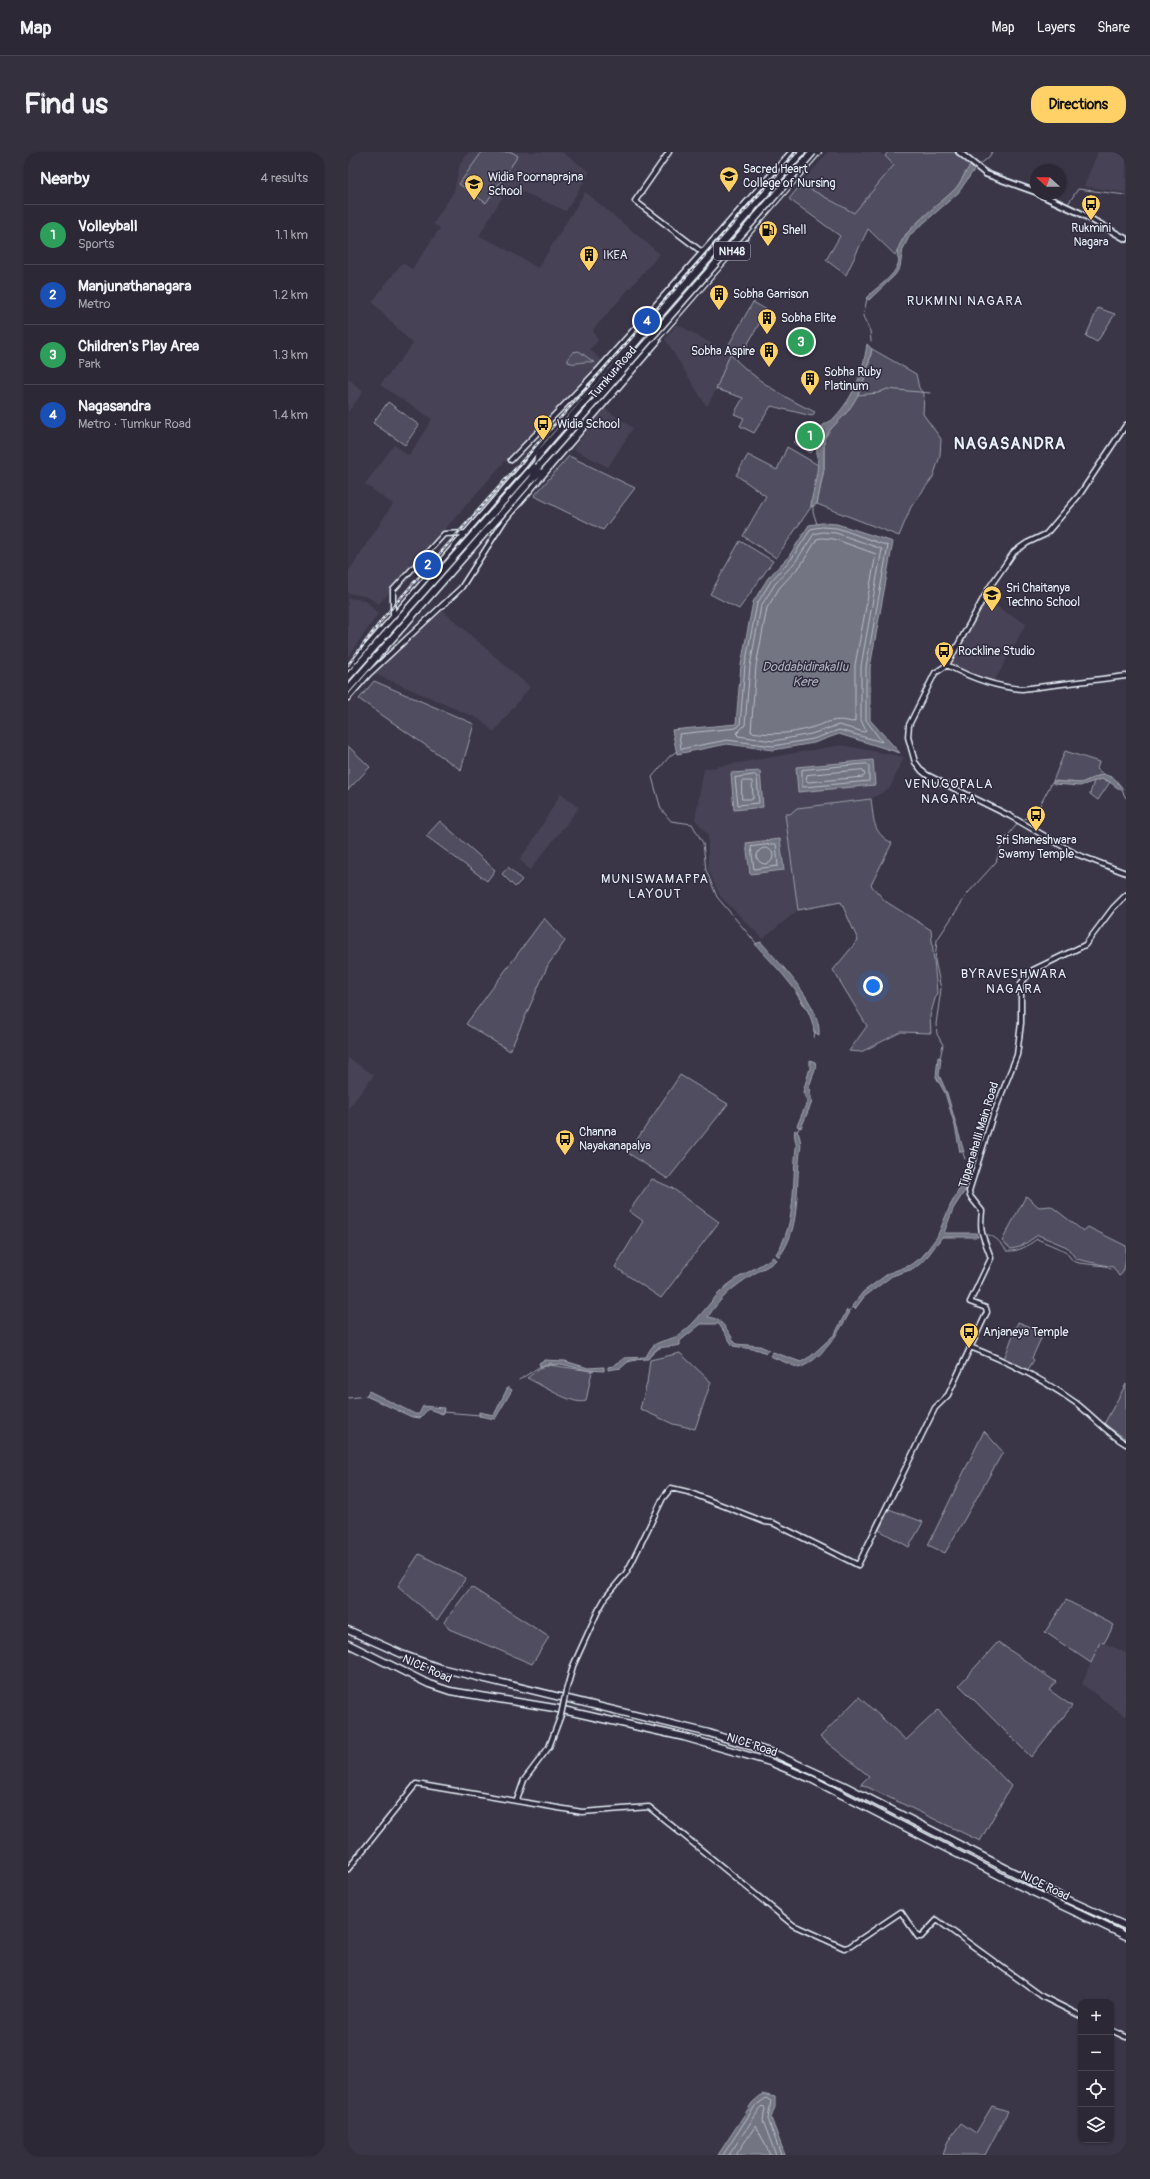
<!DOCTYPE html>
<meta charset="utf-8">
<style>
:root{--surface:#2c2836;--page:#34303e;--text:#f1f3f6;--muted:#a6a6ad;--line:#484451;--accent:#ffd166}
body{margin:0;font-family:Pangolin,sans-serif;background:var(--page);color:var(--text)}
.controls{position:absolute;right:12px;bottom:12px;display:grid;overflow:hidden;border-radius:8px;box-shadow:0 1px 3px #0004}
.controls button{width:36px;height:36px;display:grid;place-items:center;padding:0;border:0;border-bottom:1px solid var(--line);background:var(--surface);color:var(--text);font:20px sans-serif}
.compass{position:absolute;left:682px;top:12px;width:36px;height:36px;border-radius:50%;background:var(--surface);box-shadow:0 1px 3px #0004;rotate:291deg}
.you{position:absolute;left:525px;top:834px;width:14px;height:14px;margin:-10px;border:3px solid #fff;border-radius:50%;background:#1a73e8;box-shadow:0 0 0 6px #1a73e833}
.badge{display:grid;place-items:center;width:26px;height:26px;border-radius:50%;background:var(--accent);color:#fff;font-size:13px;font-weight:700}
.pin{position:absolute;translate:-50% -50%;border:2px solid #fff;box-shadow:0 1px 4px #0006}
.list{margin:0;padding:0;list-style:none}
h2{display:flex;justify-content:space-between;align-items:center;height:52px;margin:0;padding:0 16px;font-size:17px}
h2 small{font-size:13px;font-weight:400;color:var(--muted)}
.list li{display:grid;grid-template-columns:26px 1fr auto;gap:12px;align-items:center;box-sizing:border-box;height:60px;padding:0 16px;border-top:1px solid var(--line)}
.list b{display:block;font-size:15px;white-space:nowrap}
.list p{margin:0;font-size:13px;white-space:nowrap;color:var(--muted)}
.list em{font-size:13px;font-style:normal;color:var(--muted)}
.icon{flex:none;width:22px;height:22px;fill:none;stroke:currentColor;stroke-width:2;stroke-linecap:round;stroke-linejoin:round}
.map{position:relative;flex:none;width:778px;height:2003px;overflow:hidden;border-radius:16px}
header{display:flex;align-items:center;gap:24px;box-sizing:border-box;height:56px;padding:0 20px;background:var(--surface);border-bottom:1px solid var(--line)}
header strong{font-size:19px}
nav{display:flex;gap:22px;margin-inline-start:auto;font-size:14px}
.intro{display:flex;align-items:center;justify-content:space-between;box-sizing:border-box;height:96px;padding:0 24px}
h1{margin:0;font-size:28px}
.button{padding:10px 18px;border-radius:16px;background:var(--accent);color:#111;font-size:14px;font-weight:700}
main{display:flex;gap:24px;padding:0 24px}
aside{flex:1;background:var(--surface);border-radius:16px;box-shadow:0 1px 3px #0004}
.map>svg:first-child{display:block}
.built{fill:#464354}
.green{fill:#504e5f;stroke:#9ca0ac}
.water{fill:#737482;stroke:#a2a6b1}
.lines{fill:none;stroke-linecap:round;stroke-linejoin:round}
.shore{stroke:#b9bfc9;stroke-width:1}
.stream{stroke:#a2a6b1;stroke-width:1}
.tertiary-casing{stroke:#e8f1f8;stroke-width:7}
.secondary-casing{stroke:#e8f1f8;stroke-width:8}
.trunk-casing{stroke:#e8f1f8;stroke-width:8}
.motorway-casing{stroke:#e8f1f8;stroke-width:9}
.tertiary{stroke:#2f2a3d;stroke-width:4}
.secondary{stroke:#2f2a3d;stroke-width:4.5}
.trunk{stroke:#2f2a3d;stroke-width:5.5}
.motorway{stroke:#2f2a3d;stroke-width:6}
.rail-casing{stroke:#e8f1f8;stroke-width:2.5}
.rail{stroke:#2f2a3d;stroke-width:1;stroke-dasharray:3;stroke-linecap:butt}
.tertiary-bridge-casing{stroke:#e8f1f8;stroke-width:7;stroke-linecap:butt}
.motorway-bridge-casing{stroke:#e8f1f8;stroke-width:9;stroke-linecap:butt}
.tertiary-bridge{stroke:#2f2a3d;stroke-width:4}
.motorway-bridge{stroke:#2f2a3d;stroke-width:6}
.labels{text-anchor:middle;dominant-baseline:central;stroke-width:3;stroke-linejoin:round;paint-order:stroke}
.shield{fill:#2f2a3d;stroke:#b0b5c0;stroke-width:1}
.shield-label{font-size:11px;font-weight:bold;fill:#e8f1f8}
.poi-label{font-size:12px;fill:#e8f1f8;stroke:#2f2a3d;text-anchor:start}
.street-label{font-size:12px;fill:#e8f1f8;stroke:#2f2a3d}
.neighbourhood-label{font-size:13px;letter-spacing:1px;fill:#e8f1f8;stroke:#2f2a3d}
.water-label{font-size:13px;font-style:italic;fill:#aeb2bd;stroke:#2f2a3d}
.district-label{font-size:16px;font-weight:bold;letter-spacing:1px;fill:#e8f1f8;stroke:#2f2a3d}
</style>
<header>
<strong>Map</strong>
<nav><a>Map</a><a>Layers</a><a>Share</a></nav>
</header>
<div class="intro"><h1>Find us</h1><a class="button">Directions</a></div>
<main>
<aside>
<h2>Nearby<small>4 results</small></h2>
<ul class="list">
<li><span class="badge" style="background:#2e9e5b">1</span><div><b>Volleyball</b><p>Sports</p></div><em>1.1 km</em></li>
<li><span class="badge" style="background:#1a4fb4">2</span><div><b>Manjunathanagara</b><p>Metro</p></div><em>1.2 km</em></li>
<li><span class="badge" style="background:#2e9e5b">3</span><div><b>Children's Play Area</b><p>Park</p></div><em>1.3 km</em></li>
<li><span class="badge" style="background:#1a4fb4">4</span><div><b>Nagasandra</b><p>Metro · Tumkur Road</p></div><em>1.4 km</em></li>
</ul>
</aside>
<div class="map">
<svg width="778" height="2003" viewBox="0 0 778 2003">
<rect width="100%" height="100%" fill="#3a3648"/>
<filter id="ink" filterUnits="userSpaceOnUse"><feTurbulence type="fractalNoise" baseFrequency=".025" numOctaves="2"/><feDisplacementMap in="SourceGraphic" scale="8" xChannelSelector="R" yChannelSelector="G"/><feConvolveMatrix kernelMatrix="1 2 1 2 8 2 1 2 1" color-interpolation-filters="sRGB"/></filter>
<g filter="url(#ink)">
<path class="built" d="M121,0H214L242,20L218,59L161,34L131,84L149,92L190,116L237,40L312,102L245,178L250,189L242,197L254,209L165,308L157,309L31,452L20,445L0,441V420L45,352L17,332L46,293L61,304L84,267L32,233L65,192L24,150L54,111L64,117L92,76L85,72L106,39L112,11Z
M480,0H530L537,4L546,13L506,61L453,32Z
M750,0H778V41L736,34Z
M329,172L382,202L368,237L359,255L317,187Z
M0,226L15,240L0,260Z
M256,256L285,276L260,315L225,297Z
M0,446L17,448L30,462L0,505Z
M636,447L678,472L646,530L603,513Z
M94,458L182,535L146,580L131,567L25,521Z
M493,593L556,605L542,636L523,647L449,656L442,662L437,663L450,758L415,787L372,744L360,717V683L347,667L356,617Z
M213,641L231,656L182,718L171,707L181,695Z
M0,906L26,923L0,957Z
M752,1489L778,1501V1565L734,1532Z"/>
<path class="green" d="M134,0H164L170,4L138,51L111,32Z
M540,0H608L622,14L608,37L558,82L547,103L520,77L498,123L478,108L492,84L441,47L453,32L506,61L546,13L537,4Z
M405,150L419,158L394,202L380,194Z
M750,156L767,162L749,190L738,184Z
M524,197L568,222L571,236L576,242L575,262L593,287L592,304L585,325L563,355L551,384L469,352L476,317V287L518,224Z
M231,199L247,211C237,207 228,214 220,210V206L225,200Z
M382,202C407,228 435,245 467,260L464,264L423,254L406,281L392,274L396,266L386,262L395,246L368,237Z
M40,250L71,273L57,293L25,271Z
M461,277L468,281L464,290L459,288L468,293L463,301L446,291L451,283L456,286Z
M439,295L470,313L463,355L428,406L395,384L418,344L388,323L400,303L429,318Z
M221,304L287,336L255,378L186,344Z
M392,389L425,409L391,457L362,442Z
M26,529L126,572L113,618L11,547Z
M0,594L22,615L0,638Z
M717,599L751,610L749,617L755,622L733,631L705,629Z
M753,627L762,630L750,648L742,642L746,629Z
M523,647C526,667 524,681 544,691L523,733L537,749L583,778L589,840L582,864L583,881L553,880L513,900L501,899L519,874L485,818L510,788L493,750L450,758L437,662H442L449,656Z
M92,669L147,718L139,729L78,684Z
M160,715L174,728L167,735L154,722Z
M196,766L217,789L200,813L162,899L118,872Z
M332,923L380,952L320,1027L280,1001Z
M304,1027L324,1036L371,1070L313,1146L267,1115L295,1069L281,1059Z
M678,1044L691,1055L703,1054L735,1079L740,1075L778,1094C778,1104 778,1121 771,1124L765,1115L728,1107L719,1095L690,1083L672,1095L663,1097L654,1089Z
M670,1170L696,1180L684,1206L686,1208L679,1219L656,1207Z
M332,1201L363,1230L347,1277L325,1272L292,1257L299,1231L302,1208Z
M201,1213L244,1219L238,1249C225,1254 192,1232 179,1226L192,1216Z
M778,1232V1287L756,1272Z
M636,1279L655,1300L597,1401L580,1393Z
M541,1357L575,1370L561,1395L531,1378Z
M71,1402L118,1426L89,1468L50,1434Z
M123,1435L201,1485L184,1512L101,1477L96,1470Z
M718,1448L766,1473L756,1491L752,1490L743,1511L697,1480Z
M650,1490L708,1530L701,1538L724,1554L683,1605L611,1533Z
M511,1545L558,1588L590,1558L663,1634L632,1689L513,1632L521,1624L472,1585Z
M644,1954L660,1959L637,2003H595L600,1989L613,1971L628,1981Z"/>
<path class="water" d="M622,14L626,18L610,41L562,83L555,97L552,115L547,123L521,148L518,146C529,134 547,126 551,109C539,87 593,52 607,37C613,31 616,21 622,14Z
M519,192L524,197C519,219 515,238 502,256C495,267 482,275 476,287V317L469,352L463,355C463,344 468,333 470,322C471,307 465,291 472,277C475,271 482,271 486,266C506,245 515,221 519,192Z
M474,371L489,372L545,390L522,515V568L552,601L491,582L466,591L425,598L379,592L329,602L324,578L388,572L393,513L405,450L420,426L441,404L461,373Z
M525,608L527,633L450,640L448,615Z
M412,619L415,655L386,658L383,621Z
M755,622L766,626L776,638L771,637L759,628L753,627L732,634L706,632L705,629L733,631Z
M432,687L436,718L402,722L398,691Z
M413,790C431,811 474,853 471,883L466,880C464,850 427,814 407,792Z
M590,905L593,906L591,923L599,941L616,1000H612L607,974L597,941L588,925Z
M462,908L467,910L468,914L461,935L464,950L453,976L449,974L459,950L455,940L462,916Z
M447,978L450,980C455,995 452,995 451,1010C448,1041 452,1078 431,1105L428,1102C449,1071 444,1031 448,996C449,990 445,984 447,978Z
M616,1028L620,1029V1034L605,1057L596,1081H628L630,1085H594L576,1109L565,1117L544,1124L516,1145L507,1157L504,1154L515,1140L541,1121L563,1113L574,1105L589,1085L602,1054Z
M425,1105L428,1108C421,1115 413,1117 404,1123C386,1134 371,1147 360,1165C375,1166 380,1180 388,1192L412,1194L421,1198L418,1201L411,1198L385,1194L371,1172H353L332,1189V1193C315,1197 311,1191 300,1207L282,1208L273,1216L260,1218V1215L265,1214L276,1206L298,1205C300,1201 302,1197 305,1194C312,1188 323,1188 331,1183C349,1171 360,1151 376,1136C391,1123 410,1116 425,1105Z
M499,1158L502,1160C491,1180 475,1207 451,1216L422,1204L425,1200L453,1210L463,1204L487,1182Z
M196,1208L217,1209L240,1216L256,1215V1219L239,1218L212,1212L192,1214L191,1211Z
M160,1235L164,1238L147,1267L131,1264V1260L146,1263Z
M21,1239L67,1262H71L75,1254L96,1256L95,1262L80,1257L72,1266L64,1265L18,1244Z
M414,1942L427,1945V1955L423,1966L437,2003H370L404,1951Z"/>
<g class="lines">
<path class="shore" d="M474,375L489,376L540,394L518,515V568L534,590L491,578L465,587L425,594L379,588L333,597L331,582L388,576L392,573L397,513L409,452L423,429L444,406L463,377Z
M475,380L488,381L534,397L513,514V568L518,579L516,580L491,573L463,582L425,589L390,584L389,581L397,573L402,514L413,454L427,432L448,409L466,382Z
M475,386L486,387L528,402L507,513V569L504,570C486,565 480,571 462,576C443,582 423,583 403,580L408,514L419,456L432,435L453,413L469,387Z
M519,612L521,614V629L456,635L454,634V618Z
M515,618L517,623L515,625L460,630L458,628L459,623Z
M407,623L409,625L411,651L390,653L387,626Z
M394,629H404L405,647H394Z
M428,692L430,714L406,717L403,695Z
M409 704a8 8 0 1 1 16 0a8 8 0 1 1-16 0Z
M375,2003L407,1954L418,1946L423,1949L420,1967L433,2003
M381,2003L411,1958L415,1954L417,1956L415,1969L428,2003
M388,2003L408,1973L422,2003"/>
<path class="stream" d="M632,13L642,19L687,37
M630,14L641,5L644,0
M697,42L720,52L730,37L778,43
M519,147L515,164L522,179L523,189
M510,243L530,241L539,237L582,241
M465,354V360L469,372
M329,599L322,604L304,625L313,657L323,669L344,672L355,691L358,718L369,745L408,791
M773,637L778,646
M673,669L688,661L704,630L706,631
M448,841L459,858
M466,886L467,879
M592,906L595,893L589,882L588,872L593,837L587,808L589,788L620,741L648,710L654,691L670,671
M449,980L452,974
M615,1001L617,1007
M635,1082C646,1082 653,1091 659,1099C671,1100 679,1094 689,1087L717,1099L725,1109L731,1111L757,1114L763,1117
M501,1160L505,1155
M301,1205L312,1195
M280,1210L288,1208
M171,1228L191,1215L204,1211
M0,1246L19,1244
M95,1260L132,1263"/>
<g class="tertiary-casing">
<path id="tertiary" d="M321,0L287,49L354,100
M778,273L732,342L698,382L679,391L666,400L641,436L599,513L587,521L561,573L560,585L567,610L574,619L579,623L662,664L728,702L778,721
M163,308L250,218L443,0
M45,465V438L96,382L118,381
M599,513C623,526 647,535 674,537L778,524
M0,516L176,314L195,289L450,0
M0,546L21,522L113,436L156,369L310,189
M622,1195C659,1209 696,1228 728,1251C745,1264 759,1281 778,1292
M218,1539L225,1514L250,1459L258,1445L278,1421L284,1410L315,1346L323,1336L340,1340L417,1370L425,1371L510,1413L587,1256L600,1243L639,1160L638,1156L622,1150L643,1106C636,1085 631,1083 634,1059L622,1044L621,1039L644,966L669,903L673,871V831L685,818L737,793L765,756L778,743
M169,1648L176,1628L201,1595L213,1563
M0,1717L68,1632L234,1660L301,1655L445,1773L496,1796L501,1795L553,1760L570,1785H573L589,1768L695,1845L733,1864
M763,1878L778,1885"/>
</g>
<g class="secondary-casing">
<path id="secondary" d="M611,0L638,22L688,40
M691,42L732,61L778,87"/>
</g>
<g class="trunk-casing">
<path id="trunk" d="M189,310L190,303L201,290L454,0
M184,327L194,319L470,0"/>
</g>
<g class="motorway-casing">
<path id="motorway" d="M0,525L194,305
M0,537L184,327L190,315
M0,1478L56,1503L92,1516L361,1581L425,1601L495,1633L714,1745L778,1774
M0,1492L81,1532L102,1539L206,1556L336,1585L422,1610L463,1627L670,1733L778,1784"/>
</g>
<use href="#tertiary" class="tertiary"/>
<use href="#secondary" class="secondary"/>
<use href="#trunk" class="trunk"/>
<use href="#motorway" class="motorway"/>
<g class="rail-casing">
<path id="rail" d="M0,513L36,465L69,427L449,0"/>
</g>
<use href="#rail" class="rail"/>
<g class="tertiary-bridge-casing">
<path id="tertiary-bridge" d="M213,1563L218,1539"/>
</g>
<g class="motorway-bridge-casing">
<path id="motorway-bridge" d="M190,315L465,0"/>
</g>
<use href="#tertiary-bridge" class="tertiary-bridge"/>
<use href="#motorway-bridge" class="motorway-bridge"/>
</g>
</g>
<defs>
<g id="university-pin" transform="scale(1)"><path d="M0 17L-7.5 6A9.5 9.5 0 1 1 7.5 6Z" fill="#ffd166" stroke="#2f2a3d"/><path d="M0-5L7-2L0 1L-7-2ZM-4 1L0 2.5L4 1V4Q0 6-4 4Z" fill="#111"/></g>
<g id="school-pin" transform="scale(1)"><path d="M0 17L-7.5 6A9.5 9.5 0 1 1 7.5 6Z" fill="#ffd166" stroke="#2f2a3d"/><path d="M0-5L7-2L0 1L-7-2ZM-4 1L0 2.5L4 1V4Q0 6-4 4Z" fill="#111"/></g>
<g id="bus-pin" transform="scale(1)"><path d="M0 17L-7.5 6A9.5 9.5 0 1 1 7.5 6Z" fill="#ffd166" stroke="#2f2a3d"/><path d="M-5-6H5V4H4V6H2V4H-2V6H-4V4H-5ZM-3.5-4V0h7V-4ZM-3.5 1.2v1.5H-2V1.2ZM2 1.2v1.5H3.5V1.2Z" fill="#111"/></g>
<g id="fuel-pin" transform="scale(1)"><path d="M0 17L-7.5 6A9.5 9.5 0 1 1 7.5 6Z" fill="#ffd166" stroke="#2f2a3d"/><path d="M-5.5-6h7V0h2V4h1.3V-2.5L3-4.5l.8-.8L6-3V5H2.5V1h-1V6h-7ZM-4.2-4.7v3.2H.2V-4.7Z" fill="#111"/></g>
<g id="building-pin" transform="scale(1)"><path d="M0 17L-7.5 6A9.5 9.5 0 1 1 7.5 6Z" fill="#ffd166" stroke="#2f2a3d"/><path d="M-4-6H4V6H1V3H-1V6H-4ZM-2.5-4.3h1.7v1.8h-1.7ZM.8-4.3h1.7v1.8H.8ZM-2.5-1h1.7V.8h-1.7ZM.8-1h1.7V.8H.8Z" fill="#111"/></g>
</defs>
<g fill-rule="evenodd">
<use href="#university-pin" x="381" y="24"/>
<use href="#school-pin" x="126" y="32"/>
<use href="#bus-pin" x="743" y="52"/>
<use href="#fuel-pin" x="420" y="78"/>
<use href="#building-pin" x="241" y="103"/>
<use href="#building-pin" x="371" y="142"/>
<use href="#building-pin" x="419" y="166"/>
<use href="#building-pin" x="421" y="199"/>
<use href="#building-pin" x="462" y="227"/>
<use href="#bus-pin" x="195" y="272"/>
<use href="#school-pin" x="644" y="443"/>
<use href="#bus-pin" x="596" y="499"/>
<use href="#bus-pin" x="688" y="663"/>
<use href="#bus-pin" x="217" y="987"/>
<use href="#bus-pin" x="621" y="1180"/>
</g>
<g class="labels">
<rect class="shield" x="366" y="90" width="36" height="18" rx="3"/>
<g class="shield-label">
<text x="384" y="99">NH48</text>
</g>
<g class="poi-label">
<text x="395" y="17">Sacred Heart<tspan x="395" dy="14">College of Nursing</tspan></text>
<text x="140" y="25">Widia Poornaprajna<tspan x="140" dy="14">School</tspan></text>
<text x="743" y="76" text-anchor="middle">Rukmini<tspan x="743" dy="14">Nagara</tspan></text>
<text x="434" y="78">Shell</text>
<text x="255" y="103">IKEA</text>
<text x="385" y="142">Sobha Garrison</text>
<text x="433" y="166">Sobha Elite</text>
<text x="407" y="199" text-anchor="end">Sobha Aspire</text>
<text x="476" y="220">Sobha Ruby<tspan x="476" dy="14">Platinum</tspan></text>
<text x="209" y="272">Widia School</text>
<text x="658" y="436">Sri Chaitanya<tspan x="658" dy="14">Techno School</tspan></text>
<text x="610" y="499">Rockline Studio</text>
<text x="688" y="688" text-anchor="middle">Sri Shaneshwara<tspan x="688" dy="14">Swamy Temple</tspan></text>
<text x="231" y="980">Channa<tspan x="231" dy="14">Nayakanapalya</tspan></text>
<text x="635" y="1180">Anjaneya Temple</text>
</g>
<g class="street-label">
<text transform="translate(265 221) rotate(-49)">Tumkur Road</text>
<text transform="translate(631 983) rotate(-73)">Tippenahalli Main Road</text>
<text transform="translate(79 1517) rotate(24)">NICE Road</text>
<text transform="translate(404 1593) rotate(18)">NICE Road</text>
<text transform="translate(697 1734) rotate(26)">NICE Road</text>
</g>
<g class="neighbourhood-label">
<text x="617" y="149">RUKMINI NAGARA</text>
<text x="601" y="632">VENUGOPALA<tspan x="601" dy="15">NAGARA</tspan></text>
<text x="307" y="727">MUNISWAMAPPA<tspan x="307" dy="15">LAYOUT</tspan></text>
<text x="666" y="822">BYRAVESHWARA<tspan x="666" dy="15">NAGARA</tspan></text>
</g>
<g class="water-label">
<text x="457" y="515">Doddabidirakallu<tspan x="457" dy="15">Kere</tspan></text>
</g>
<g class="district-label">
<text x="662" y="292">NAGASANDRA</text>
</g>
</g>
</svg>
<div class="controls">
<button>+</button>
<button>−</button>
<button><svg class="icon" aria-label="locate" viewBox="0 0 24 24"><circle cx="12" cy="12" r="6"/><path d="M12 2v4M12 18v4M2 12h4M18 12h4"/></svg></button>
<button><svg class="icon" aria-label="layers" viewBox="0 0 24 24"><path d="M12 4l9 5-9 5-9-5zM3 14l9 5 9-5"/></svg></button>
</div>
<svg class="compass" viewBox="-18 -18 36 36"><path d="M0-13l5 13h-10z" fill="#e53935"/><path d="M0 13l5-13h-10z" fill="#a6a6ad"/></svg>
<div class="you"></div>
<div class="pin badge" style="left:462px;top:284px;background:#2e9e5b">1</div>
<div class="pin badge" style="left:80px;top:413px;background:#1a4fb4">2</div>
<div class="pin badge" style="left:453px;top:190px;background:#2e9e5b">3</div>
<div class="pin badge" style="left:299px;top:169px;background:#1a4fb4">4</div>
</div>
</main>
